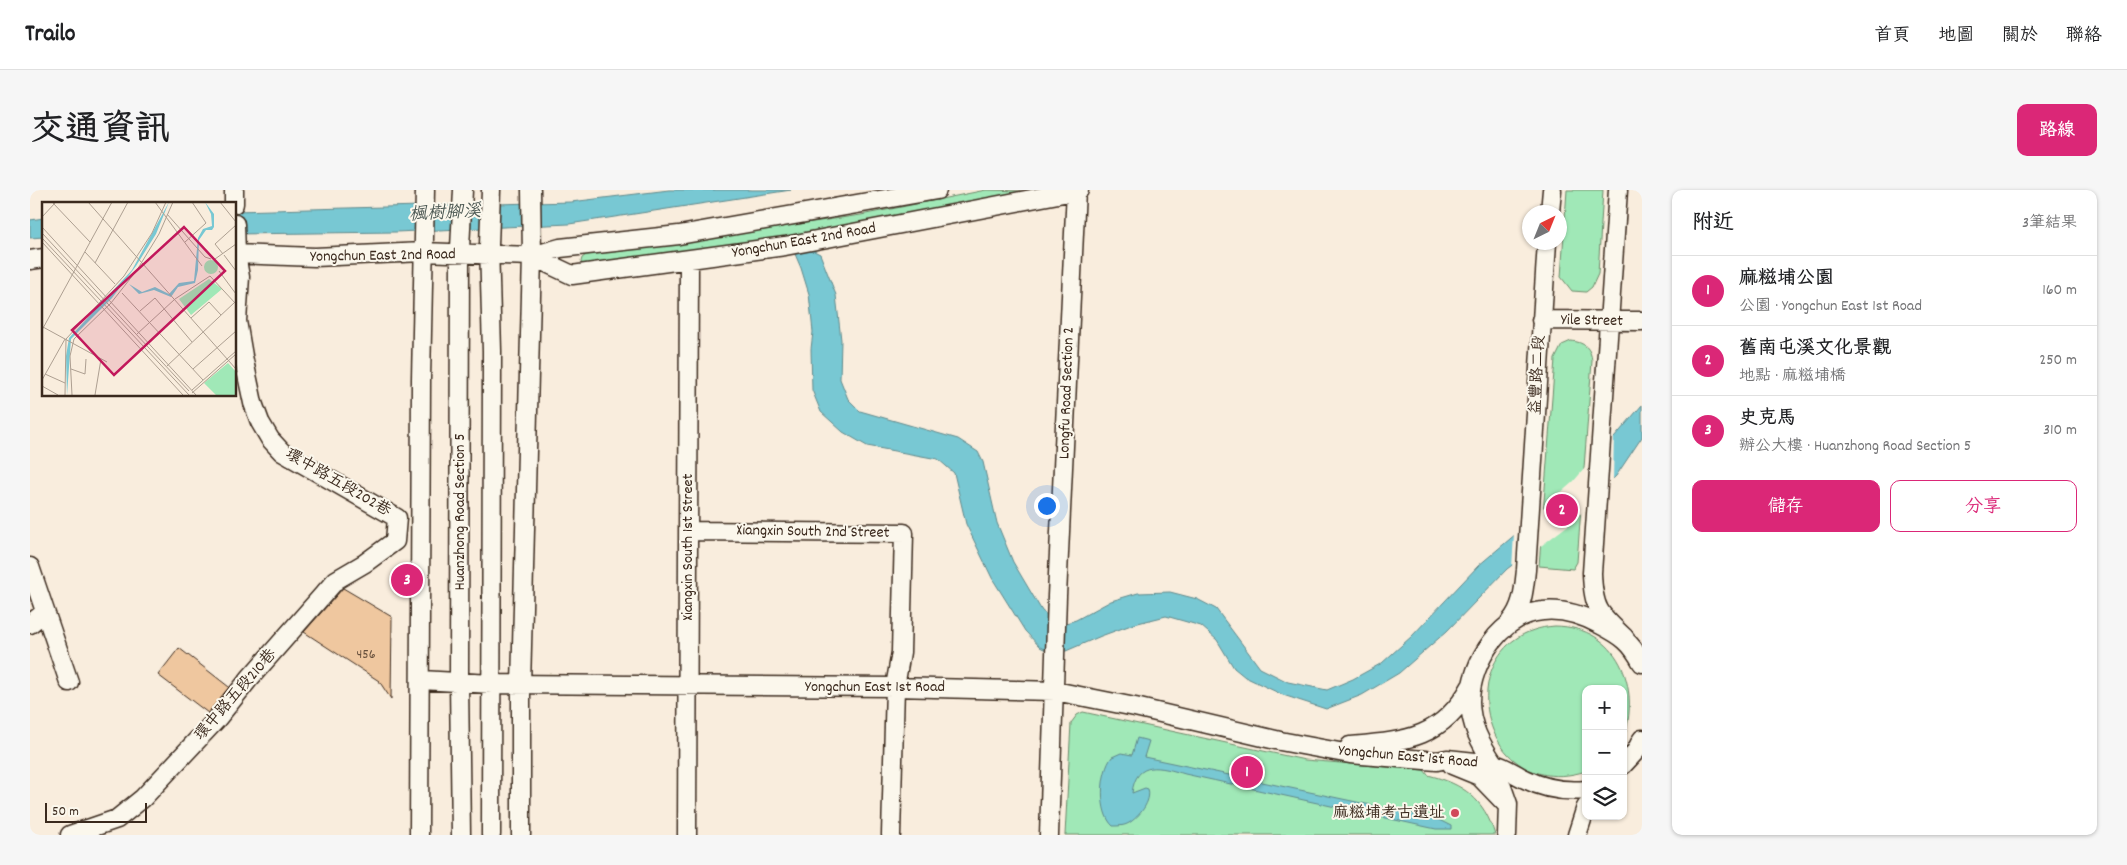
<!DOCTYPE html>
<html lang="zh-TW">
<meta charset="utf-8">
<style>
:root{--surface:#fff;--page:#f6f6f6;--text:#202124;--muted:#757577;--line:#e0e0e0;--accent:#db2777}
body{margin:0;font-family:Dekko,"LXGW WenKai TC",sans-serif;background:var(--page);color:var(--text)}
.controls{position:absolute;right:15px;bottom:15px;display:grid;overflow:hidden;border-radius:10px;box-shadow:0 1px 4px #0004}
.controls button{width:45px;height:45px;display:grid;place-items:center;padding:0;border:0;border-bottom:1px solid var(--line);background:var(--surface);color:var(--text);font:25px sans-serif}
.compass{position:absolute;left:1492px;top:15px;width:45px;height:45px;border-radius:50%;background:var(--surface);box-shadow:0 1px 4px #0004;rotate:43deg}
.scale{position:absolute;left:15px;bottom:12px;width:102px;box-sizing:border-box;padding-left:5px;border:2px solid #3b2a1e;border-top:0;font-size:14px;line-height:18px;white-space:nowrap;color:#3b2a1e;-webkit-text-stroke:4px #fbf7ec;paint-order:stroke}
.you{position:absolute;left:1016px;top:315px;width:18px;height:18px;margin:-12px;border:4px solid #fff;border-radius:50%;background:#1a73e8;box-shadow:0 0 0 8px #1a73e833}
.badge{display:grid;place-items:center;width:32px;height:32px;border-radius:50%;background:var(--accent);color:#fff;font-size:16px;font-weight:700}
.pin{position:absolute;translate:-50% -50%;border:2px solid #fff;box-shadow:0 1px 5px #0006}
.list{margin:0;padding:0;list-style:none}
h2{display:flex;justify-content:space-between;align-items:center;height:65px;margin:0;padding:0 20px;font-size:21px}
h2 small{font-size:16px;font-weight:400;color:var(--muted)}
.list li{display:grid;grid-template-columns:32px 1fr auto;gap:15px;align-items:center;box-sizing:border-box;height:70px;padding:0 20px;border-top:1px solid var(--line)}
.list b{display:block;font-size:19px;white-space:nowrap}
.list p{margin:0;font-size:16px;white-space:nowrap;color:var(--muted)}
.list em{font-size:16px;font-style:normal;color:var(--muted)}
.actions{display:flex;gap:10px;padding:15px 20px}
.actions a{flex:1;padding:11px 0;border:1px solid var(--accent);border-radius:10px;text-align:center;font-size:18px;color:var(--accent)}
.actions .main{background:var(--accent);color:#fff}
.icon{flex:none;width:28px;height:28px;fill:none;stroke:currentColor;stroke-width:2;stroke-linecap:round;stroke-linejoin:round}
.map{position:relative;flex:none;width:1612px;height:645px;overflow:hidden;border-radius:10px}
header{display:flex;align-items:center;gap:30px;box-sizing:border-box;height:70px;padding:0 25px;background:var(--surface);border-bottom:1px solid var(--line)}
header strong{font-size:24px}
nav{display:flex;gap:28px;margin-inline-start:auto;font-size:18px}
.intro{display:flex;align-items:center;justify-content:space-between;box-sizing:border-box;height:120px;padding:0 30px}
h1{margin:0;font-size:35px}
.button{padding:12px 22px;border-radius:10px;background:var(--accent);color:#fff;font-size:18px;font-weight:700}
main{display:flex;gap:30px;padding:0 30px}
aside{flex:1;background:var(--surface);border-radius:10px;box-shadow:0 1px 4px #0004}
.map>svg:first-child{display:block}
.green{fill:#a0e8b7;stroke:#6e896a}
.water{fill:#78c8d3;stroke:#60898b}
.pier{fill:#f9eddd}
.building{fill:#efc79f;stroke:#3b2a1e}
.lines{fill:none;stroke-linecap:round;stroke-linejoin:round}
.minor-casing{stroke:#3b2a1e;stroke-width:21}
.minor{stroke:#fbf7ec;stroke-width:18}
.poi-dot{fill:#d1495b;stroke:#fbf7ec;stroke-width:2}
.labels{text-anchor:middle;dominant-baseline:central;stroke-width:4;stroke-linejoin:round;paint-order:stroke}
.number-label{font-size:14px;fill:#68513e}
.street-label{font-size:16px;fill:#3b2a1e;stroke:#fbf7ec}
.poi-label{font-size:16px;fill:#3b2a1e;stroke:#fbf7ec;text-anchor:end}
.water-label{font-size:18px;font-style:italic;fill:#4d5954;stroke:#fbf7ec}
.inset-road{fill:none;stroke:#ad9f91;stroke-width:1}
.view{fill:#c2185b;fill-opacity:0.15;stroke:#c2185b;stroke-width:2.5}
.inset-edge{fill:none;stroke:#3b2a1e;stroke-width:2.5}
</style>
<header>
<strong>Trailo</strong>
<nav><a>首頁</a><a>地圖</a><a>關於</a><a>聯絡</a></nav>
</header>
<div class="intro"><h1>交通資訊</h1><a class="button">路線</a></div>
<main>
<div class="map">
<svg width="1612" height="645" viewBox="0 0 1612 645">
<rect width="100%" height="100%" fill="#f9eddd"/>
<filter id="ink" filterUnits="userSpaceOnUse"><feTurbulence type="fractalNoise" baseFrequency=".02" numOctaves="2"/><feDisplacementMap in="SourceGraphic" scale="10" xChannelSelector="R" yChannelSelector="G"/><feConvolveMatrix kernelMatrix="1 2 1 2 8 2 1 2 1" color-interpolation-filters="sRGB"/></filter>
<g filter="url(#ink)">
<path class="green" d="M956,0L994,1L991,5L779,48L553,76L551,72L552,68L556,65L831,25Z
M1537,0H1573L1568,84L1562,97L1556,102L1542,101L1531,87Z
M1541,151C1554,152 1561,158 1562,171L1547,372L1543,379L1509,376L1525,169L1532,155Z
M1525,436C1588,437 1612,496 1593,551V499H1556V581C1447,616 1415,444 1525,436Z
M1053,522L1275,570L1394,580L1398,585C1434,594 1454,609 1465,645H1035L1041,533L1047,525Z"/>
<path class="water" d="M639,0H761L539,34L366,42L205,44V21L541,12Z
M14,28V47L0,48V30Z
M772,55L790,64L806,105L811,150L810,189L818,209L830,221L928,249L948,262L953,272L967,333L983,372L1012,421L1024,431L1036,433L1046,430L1081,411L1108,403L1140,402L1167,409L1186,419L1230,478L1258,492L1297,500L1323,489L1352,473L1382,446L1448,376L1545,294L1612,215V247L1586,286L1540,331L1477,379L1417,441L1369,483L1332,505L1296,519L1253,505L1215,487L1204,478L1187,450L1171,436L1136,426L1104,434L1071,446L1036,461L1020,462L1010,457L995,441L962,388L936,334L924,283L908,269L837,256L813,242L791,222L782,200L781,159L783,142L779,104L771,78L765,64Z
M1107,548L1119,551L1114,567L1407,629L1421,636V639H1406L1155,584C1131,577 1106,569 1102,603L1115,598L1118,599C1122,611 1109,627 1099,633C1094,636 1088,636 1083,636C1068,623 1070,582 1082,567L1091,563L1102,565Z"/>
<path class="pier" d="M1584,244L1583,292L1541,333L1482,378L1484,343L1543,292Z"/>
<path class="building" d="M313,398L362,427L361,509L349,491L274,442Z
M149,458L199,497L178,523L128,485Z"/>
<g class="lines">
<g class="minor-casing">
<path id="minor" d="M204,0V14
M461,0L459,55L462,161L461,645
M1588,0L1562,383C1563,419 1569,424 1595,448
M1520,22L1522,0
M205,64L285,67L393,62L502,66L530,58L649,45L907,0
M502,66L542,85L755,56L1049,0
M0,70L14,68
M1511,130L1612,131
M658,341L874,343L871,462L865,497L861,645
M0,377L39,492
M1480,432C1493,417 1494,399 1496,380L1517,52
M0,434L15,422
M391,490L462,494L865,497L1025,501L1105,517L1250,551L1320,564L1407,571L1417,569L1464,574L1478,614L1477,645
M1320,556C1376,551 1412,549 1441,496
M1422,575L1449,586L1475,613
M1593,575L1606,561L1612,549
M1556,600C1535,602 1513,598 1495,589C1484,584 1476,577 1464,574C1451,554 1440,535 1440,511C1441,471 1472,424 1513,421C1532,419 1554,426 1571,435C1592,446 1601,452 1612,473
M40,645L87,629L113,608L187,529L219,489L306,390L335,373L365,351L367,328L252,262L240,249L230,232L223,213L213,166L207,131L210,87L206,64L205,34
M389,645L391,189L395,0
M431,645L429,493L430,58L433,0
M491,645V495L502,66L501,0
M657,645L659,70
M1019,645L1027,406L1046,0
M1547,645L1556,617"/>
</g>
<use href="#minor" class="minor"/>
</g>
</g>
<circle class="poi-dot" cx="1425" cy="623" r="5"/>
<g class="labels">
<g class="number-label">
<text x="336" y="465">456</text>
</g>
<g class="street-label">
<text transform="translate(774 51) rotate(-10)">Yongchun East 2nd Road</text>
<text transform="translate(353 66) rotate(-1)">Yongchun East 2nd Road</text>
<text transform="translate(1562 131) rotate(1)">Yile Street</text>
<text transform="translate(1508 185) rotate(-87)">益豐路二段</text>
<text transform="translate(1037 203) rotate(-88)">Longfu Road Section 2</text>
<text transform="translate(308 293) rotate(30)">環中路五段202巷</text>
<text transform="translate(430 322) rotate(-90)">Huanzhong Road Section 5</text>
<text transform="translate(783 342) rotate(1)">Xiangxin South 2nd Street</text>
<text transform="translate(658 357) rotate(-90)">Xiangxin South 1st Street</text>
<text x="845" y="497">Yongchun East 1st Road</text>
<text transform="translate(206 505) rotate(-49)">環中路五段210巷</text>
<text transform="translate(1378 567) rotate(5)">Yongchun East 1st Road</text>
</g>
<g class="poi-label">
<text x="1415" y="623">麻糍埔考古遺址</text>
</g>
<g class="water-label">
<text transform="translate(415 24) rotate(-3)">楓樹腳溪</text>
</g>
</g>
<g transform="translate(12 12)">
<rect width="194" height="194" fill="#f9eddd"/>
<path d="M162 65a7 7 0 1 1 14 0a7 7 0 1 1-14 0ZM167,77L180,87L149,113L137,97ZM186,161L194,170V193H174L162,181Z" fill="#a0e8b7"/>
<path d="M127,0L114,32L94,64L70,96L29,137L25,193L24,154L27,136L90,68ZM163,0L172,12V25L170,28H164L157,38L156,68L153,81L136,85L129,95L112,88L97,92L87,82L100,90L113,85L127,92L137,81L152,79L156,36L161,27L170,24L169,12Z" fill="#78c8d3"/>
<path class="inset-road" d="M10,0L48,40M46,0L194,167M113,0L160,64M178,0L194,20M125,12L163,55L169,57M0,15L14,0M0,25L154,193M0,31L147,189M0,36L147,193M0,40L141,193M143,40L164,21L150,0M43,50L73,82M181,52L173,42L194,23M182,53L194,69M173,57L194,42M53,61L86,0M177,69L194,92M80,91L161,178M98,109L113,96L150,140M149,116L167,100L179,113M1,125L65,160M0,128L70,0M95,132L133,97L168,74L194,102M125,164L193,100M29,167L43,172L44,157M151,167L194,129M3,172L23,181M0,178L23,137M0,184L16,193M150,188L194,149M150,191L194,152M23,193L24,137L82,74L110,31L124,0M30,193L28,154L32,137L69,101L95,68L117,32L131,0M53,193L59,157"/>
<path class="view" d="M142,25L183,69L72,173L30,128Z"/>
<rect width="194" height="194" class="inset-edge"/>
</g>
</svg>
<div class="controls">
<button>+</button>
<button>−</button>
<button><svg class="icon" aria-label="layers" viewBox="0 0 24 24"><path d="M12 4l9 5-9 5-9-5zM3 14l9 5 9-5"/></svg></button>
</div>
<svg class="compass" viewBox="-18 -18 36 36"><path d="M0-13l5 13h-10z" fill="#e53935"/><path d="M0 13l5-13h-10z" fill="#757577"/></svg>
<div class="scale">50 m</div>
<div class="you"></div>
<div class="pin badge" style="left:1217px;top:582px">1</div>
<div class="pin badge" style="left:1532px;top:320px">2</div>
<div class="pin badge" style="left:377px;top:390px">3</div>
</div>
<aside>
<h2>附近<small>3筆結果</small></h2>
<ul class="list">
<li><span class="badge">1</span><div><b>麻糍埔公園</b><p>公園 · Yongchun East 1st Road</p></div><em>160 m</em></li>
<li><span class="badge">2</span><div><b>舊南屯溪文化景觀</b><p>地點 · 麻糍埔橋</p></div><em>250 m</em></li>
<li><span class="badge">3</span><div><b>史克馬</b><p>辦公大樓 · Huanzhong Road Section 5</p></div><em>310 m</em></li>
</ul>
<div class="actions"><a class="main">儲存</a><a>分享</a></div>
</aside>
</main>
